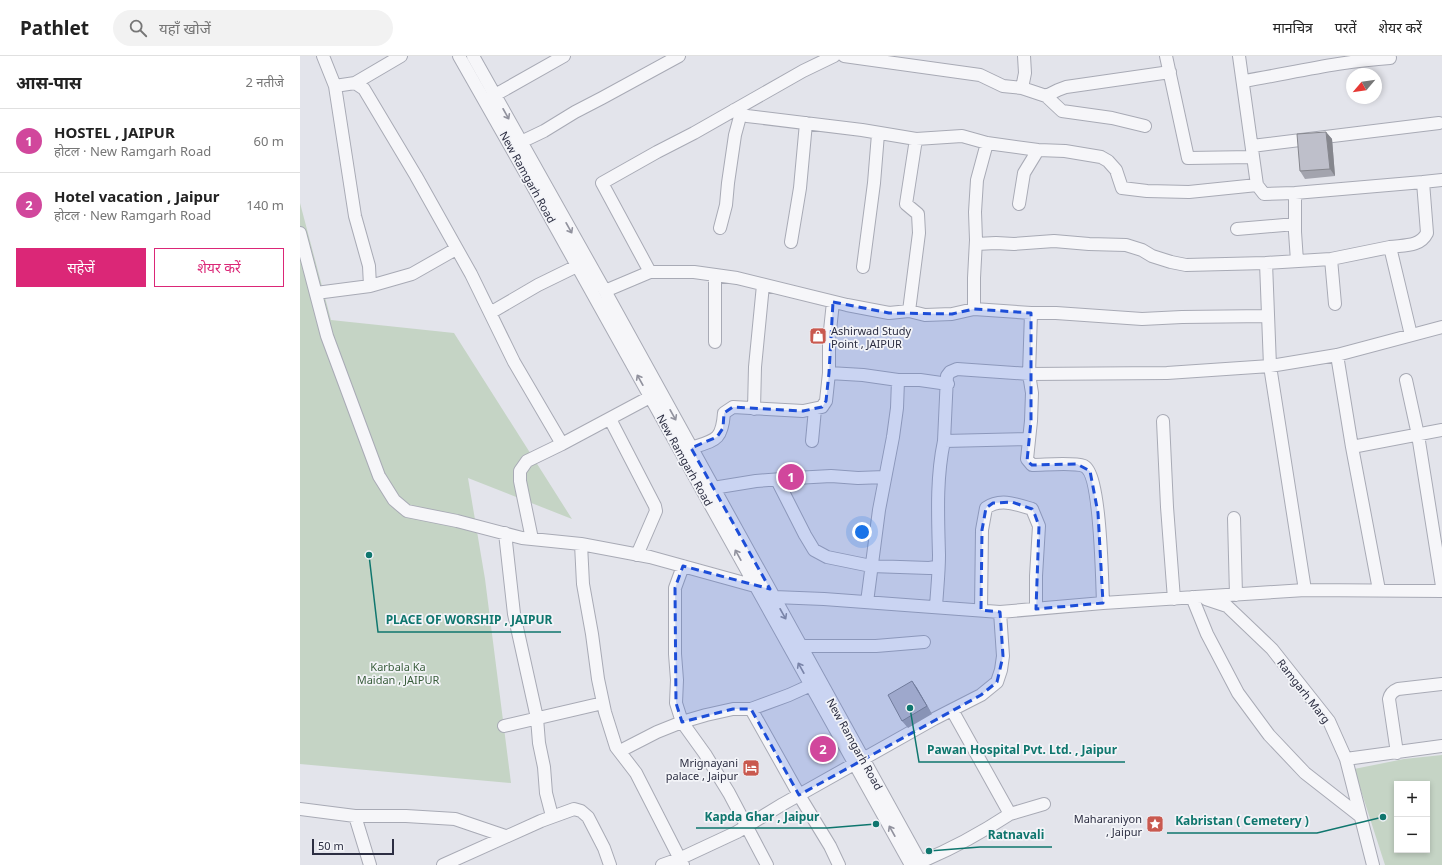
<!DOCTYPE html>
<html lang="hi">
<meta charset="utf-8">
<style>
:root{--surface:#fff;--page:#f2f2f2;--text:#222;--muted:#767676;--line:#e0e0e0;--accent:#db2777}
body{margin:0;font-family:"Noto Sans","Noto Sans Devanagari",sans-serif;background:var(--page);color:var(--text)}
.controls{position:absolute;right:12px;bottom:12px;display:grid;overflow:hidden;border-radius:0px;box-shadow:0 2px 6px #0003}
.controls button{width:36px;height:36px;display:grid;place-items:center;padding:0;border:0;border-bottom:1px solid var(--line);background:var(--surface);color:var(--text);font:20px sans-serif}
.compass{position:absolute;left:1046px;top:12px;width:36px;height:36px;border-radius:50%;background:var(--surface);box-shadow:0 2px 6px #0003;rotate:241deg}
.scale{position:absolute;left:12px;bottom:10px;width:82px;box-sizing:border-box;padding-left:4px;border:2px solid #2c2e42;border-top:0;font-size:11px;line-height:14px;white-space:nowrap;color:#2c2e42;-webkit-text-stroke:3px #f3f4f8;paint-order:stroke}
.you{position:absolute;left:562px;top:476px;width:14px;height:14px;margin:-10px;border:3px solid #fff;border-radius:50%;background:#1a73e8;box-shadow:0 0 0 6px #1a73e833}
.badge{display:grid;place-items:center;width:26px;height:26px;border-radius:50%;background:var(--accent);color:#fff;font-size:13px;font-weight:700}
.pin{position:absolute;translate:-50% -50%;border:2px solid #fff;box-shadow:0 1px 4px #0006}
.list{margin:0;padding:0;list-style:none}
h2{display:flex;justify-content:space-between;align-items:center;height:52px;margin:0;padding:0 16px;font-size:17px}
h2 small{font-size:13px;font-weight:400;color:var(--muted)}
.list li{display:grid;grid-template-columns:26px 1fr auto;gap:12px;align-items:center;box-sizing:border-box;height:64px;padding:0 16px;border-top:1px solid var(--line)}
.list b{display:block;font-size:15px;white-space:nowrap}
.list p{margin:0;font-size:13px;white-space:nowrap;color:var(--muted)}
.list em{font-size:13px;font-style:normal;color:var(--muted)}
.actions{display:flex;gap:8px;padding:12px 16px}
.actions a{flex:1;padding:9px 0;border:1px solid var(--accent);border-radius:0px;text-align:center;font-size:14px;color:var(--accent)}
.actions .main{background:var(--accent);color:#fff}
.icon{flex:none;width:22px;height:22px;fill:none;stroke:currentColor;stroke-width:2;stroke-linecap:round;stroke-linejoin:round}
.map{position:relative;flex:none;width:1142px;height:809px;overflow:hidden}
header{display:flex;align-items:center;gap:24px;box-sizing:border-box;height:56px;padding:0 20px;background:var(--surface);border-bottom:1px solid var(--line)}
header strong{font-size:19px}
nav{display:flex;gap:22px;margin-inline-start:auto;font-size:14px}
.search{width:280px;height:36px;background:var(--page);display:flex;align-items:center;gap:10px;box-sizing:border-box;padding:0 14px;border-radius:22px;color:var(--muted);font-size:15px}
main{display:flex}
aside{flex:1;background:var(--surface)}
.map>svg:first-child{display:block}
.green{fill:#c5d4c5;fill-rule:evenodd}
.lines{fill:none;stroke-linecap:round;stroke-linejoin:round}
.minor-casing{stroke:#a8aab5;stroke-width:14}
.minor{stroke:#f6f6f9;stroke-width:12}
.wall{fill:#a3a4ae}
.shaded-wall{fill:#85868d}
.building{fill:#bebfca;stroke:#85868d}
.oneway{stroke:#91929e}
.marked{fill:#1d4ed8;fill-opacity:0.2;stroke:#1d4ed8;stroke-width:3;stroke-dasharray:8 5;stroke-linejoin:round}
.labels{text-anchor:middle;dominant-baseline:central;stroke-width:3.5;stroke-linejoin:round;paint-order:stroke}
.street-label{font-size:11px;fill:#2c2e42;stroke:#f3f4f8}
.poi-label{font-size:11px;fill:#2c2e42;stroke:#f3f4f8;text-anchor:end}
.park-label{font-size:11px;fill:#395d3b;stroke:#f3f4f8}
.leader{fill:none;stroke:#0f766e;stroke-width:1.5}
.callout-dot{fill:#0f766e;stroke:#f3f4f8;stroke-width:1.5}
.callout-label{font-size:12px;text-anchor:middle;font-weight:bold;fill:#0f766e;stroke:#f3f4f8;stroke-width:3.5;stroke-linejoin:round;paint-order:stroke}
</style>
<header>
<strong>Pathlet</strong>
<div class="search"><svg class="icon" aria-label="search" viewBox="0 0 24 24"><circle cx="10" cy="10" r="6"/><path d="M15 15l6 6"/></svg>यहाँ खोजें</div>
<nav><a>मानचित्र</a><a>परतें</a><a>शेयर करें</a></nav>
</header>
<main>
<aside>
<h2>आस-पास<small>2 नतीजे</small></h2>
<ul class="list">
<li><span class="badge" style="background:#d1479c">1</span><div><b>HOSTEL , JAIPUR</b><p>होटल · New Ramgarh Road</p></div><em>60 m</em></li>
<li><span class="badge" style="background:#d1479c">2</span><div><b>Hotel vacation , Jaipur</b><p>होटल · New Ramgarh Road</p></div><em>140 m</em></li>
</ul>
<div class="actions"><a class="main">सहेजें</a><a>शेयर करें</a></div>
</aside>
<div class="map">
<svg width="1142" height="809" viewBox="0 0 1142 809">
<rect width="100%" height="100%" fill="#e3e4eb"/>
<path class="green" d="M0,147L31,264L154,277L272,463L168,422L185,523L211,727L0,708Z
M1142,699V809H1085L1054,713L1104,703ZM1097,728H1127V794H1097Z"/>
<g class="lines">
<g class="minor-casing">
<path id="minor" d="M23,0L35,30L55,27L64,33L116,120L171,218L214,306L262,388L350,341
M159,0L226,118L611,809
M173,0L305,235L622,809
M544,0L680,19L703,30L722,32L725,17L724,0
M866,0L888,102L953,101
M939,0L957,129
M944,25C992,17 1041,5 1090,2
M55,27L101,0
M35,30L55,160L69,210L70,230
M722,32L746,40L762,55L812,62L845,70
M195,39L264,0
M746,40L758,34L766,31L870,16
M434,54L447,60L562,74L616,83L662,80L687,87L738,94L765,95L801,101L808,105L816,114L822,132L847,135L889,136L957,129L964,138L995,137L1123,126
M221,86L244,75L275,56L302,42L379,0
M952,90L1139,67
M995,137V176L997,205
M719,148L724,117L738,94
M420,172L426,149L428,127L435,79L441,57
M937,173L995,168
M0,177L27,280L79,420L94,444L107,455L157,465L222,482L281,488L350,501L455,530L474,541L524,543L700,556L803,547L1005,534L1142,535
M491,186L500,132L506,67
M676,188L696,187L714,188L754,185L789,188L826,189L842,194L852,200L871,206L886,209L966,207
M1090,191C1104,189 1120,191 1127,177L1123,126L1142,124
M1031,203L1035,248
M563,211L574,127L578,78
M350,216H394L437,222L547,249L589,257L609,255L625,259L652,258L674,253L731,257L729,318L732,337L731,365L727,403L732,409C745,409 773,406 784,410C801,418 802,526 803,547
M305,235L350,216L302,127L357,96L394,77L503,15L534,0
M16,237L70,230L112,218L156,193
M674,253V222L676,184L675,156L677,124L687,87
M609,255L619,177L618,158L606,148L616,83
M190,257L238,229L283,207
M731,257H756L842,263L882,261L968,260
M415,286V219
M1037,299L1052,391L1079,534
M529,317V284L533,246
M598,324H620L648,328
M1106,324L1118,379L1142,530
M454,353L455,311L463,229
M310,363L355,450L356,455L337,499
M863,365L867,451L874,543
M728,383L644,385L647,320L650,316L657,313L729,318L867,317L970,310L1037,299L1142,271
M512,385L515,353
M1052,391L1142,374
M391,392C415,384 422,385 424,357L433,351L503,355L522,351L526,345L529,317L563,319L598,324L597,352L593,381L579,454L567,546
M477,424L505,479L514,494L527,501L571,510L629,512L636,511L638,510
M413,432L456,425L495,422L531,420L558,422L585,421
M934,462L936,539
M205,477L214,558L237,662L239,687L244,711L246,737L252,760
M232,483L220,425V415L227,405L262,388
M281,488L283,528L292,578L298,623L305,656L316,691L336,717L383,809
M383,510L375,532V598L377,624L376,647L382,666L405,698L429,737L467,809
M1005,534L970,310L966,207L1031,203L1090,191L1111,279
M892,541L907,578L938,637L969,679L1005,717L1060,760
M906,543L927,550L972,593L1029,665L1046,703L1073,809
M636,551C637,534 639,516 639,499C638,460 636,423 644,385
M681,554L682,474L686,452C700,442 716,448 732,453L739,470L736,520V553
M501,590H576L624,586
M451,653L502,744L530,790L539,809
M652,654L710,758L744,748
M204,670L303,647
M320,695L357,676L382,666L406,659L433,653H451L489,639L511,629
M1097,697L1089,643C1090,638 1093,635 1098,633L1142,628
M1046,703L1142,690
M0,753L55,760H106L155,763L205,780
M55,760L70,809
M620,806C652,793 681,777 710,758
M143,809L241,765L274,753L281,755L288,761L304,792L310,809
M362,809L379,803L437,776L483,748L634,663L681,639L697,626L701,614L703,600L700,556"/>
</g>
<use href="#minor" class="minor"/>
</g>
<path class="wall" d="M1026,76L1032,83L1035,120L1005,123L1000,115Z
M612,625L617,632L632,658L608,672L602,665Z"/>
<path class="shaded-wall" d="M1026,76L1032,83L1035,120L1030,113Z
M612,625L617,632L632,658L627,650Z"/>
<path class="building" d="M1026,76L1030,113L1000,115L997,78Z
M612,625L627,650L602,665L588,639Z"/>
<defs><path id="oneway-shaft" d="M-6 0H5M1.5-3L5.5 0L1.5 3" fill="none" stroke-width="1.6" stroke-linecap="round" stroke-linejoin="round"/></defs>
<g class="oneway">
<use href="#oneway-shaft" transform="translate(206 58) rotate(61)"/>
<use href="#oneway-shaft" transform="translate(269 172) rotate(61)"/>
<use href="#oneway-shaft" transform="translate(340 324) rotate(-119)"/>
<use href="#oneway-shaft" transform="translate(373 359) rotate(61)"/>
<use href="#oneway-shaft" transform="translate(438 499) rotate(-119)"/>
<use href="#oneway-shaft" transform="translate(483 558) rotate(61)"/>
<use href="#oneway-shaft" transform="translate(501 612) rotate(-119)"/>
<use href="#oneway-shaft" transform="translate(592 775) rotate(-119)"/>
</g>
<path class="marked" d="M533,246L589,257L652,258L674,253L731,257V365L727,405L732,409L777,408L790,415L798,457L803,547L736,553L739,470L735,459L732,453L712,446L693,447L686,452L682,474L681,554L700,556L703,600L697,626L681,639L499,739L451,653H433L382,666L376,647L375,532L383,510L470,533L391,392L417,381L423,372L424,357L433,351L503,355L522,351L526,345L529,317Z"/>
<defs>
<g id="shop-square" transform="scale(0.9)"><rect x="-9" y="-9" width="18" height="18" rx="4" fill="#c9594f" stroke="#f3f4f8"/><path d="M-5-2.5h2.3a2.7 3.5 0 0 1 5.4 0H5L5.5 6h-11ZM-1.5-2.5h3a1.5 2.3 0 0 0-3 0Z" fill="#fff"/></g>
<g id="hotel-square" transform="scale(0.9)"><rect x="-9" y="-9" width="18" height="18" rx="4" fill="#c9594f" stroke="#f3f4f8"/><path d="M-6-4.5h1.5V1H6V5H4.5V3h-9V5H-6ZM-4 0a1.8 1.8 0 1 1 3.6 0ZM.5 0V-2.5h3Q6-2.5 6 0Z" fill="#fff"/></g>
<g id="sight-square" transform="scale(0.9)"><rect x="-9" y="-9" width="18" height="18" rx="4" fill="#c9594f" stroke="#f3f4f8"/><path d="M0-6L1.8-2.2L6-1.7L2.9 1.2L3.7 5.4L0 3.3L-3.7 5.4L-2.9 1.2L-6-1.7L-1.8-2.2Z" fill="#fff"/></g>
</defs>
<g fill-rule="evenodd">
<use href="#shop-square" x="518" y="280"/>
<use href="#hotel-square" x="451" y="712"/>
<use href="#sight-square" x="855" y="768"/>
</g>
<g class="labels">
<g class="street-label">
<text transform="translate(228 121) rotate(61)">New Ramgarh Road</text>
<text transform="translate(385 404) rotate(61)">New Ramgarh Road</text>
<text transform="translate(1004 635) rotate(52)">Ramgarh Marg</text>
<text transform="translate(555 688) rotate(61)">New Ramgarh Road</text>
</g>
<g class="poi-label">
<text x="531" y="274" text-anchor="start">Ashirwad Study<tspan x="531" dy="13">Point , JAIPUR</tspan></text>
<text x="438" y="706">Mrignayani<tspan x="438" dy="13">palace , Jaipur</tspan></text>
<text x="842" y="762">Maharaniyon<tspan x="842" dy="13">, Jaipur</tspan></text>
</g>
<g class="park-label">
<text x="98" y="610">Karbala Ka<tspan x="98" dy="13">Maidan , JAIPUR</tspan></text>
</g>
</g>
<path class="leader" d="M69 499L78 576H261M610 652L619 706H825M576 768L527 772H396M1083 761L1017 777H867M629 795L680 791H752"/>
<g class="callout-dot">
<circle cx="69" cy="499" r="4"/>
<circle cx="610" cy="652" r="4"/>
<circle cx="576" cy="768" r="4"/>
<circle cx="1083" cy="761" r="4"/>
<circle cx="629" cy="795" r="4"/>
</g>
<g class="callout-label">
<text x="169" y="568">PLACE OF WORSHIP , JAIPUR</text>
<text x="722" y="698">Pawan Hospital Pvt. Ltd. , Jaipur</text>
<text x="462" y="765">Kapda Ghar , Jaipur</text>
<text x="942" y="769">Kabristan ( Cemetery )</text>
<text x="716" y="783">Ratnavali</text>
</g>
</svg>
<div class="controls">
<button>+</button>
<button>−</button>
</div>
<svg class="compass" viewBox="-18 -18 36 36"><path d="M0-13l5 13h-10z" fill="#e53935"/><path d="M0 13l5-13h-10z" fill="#767676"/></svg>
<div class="scale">50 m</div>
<div class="you"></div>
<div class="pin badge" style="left:491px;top:421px;background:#d1479c">1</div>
<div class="pin badge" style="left:523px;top:693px;background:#d1479c">2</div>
</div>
</main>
